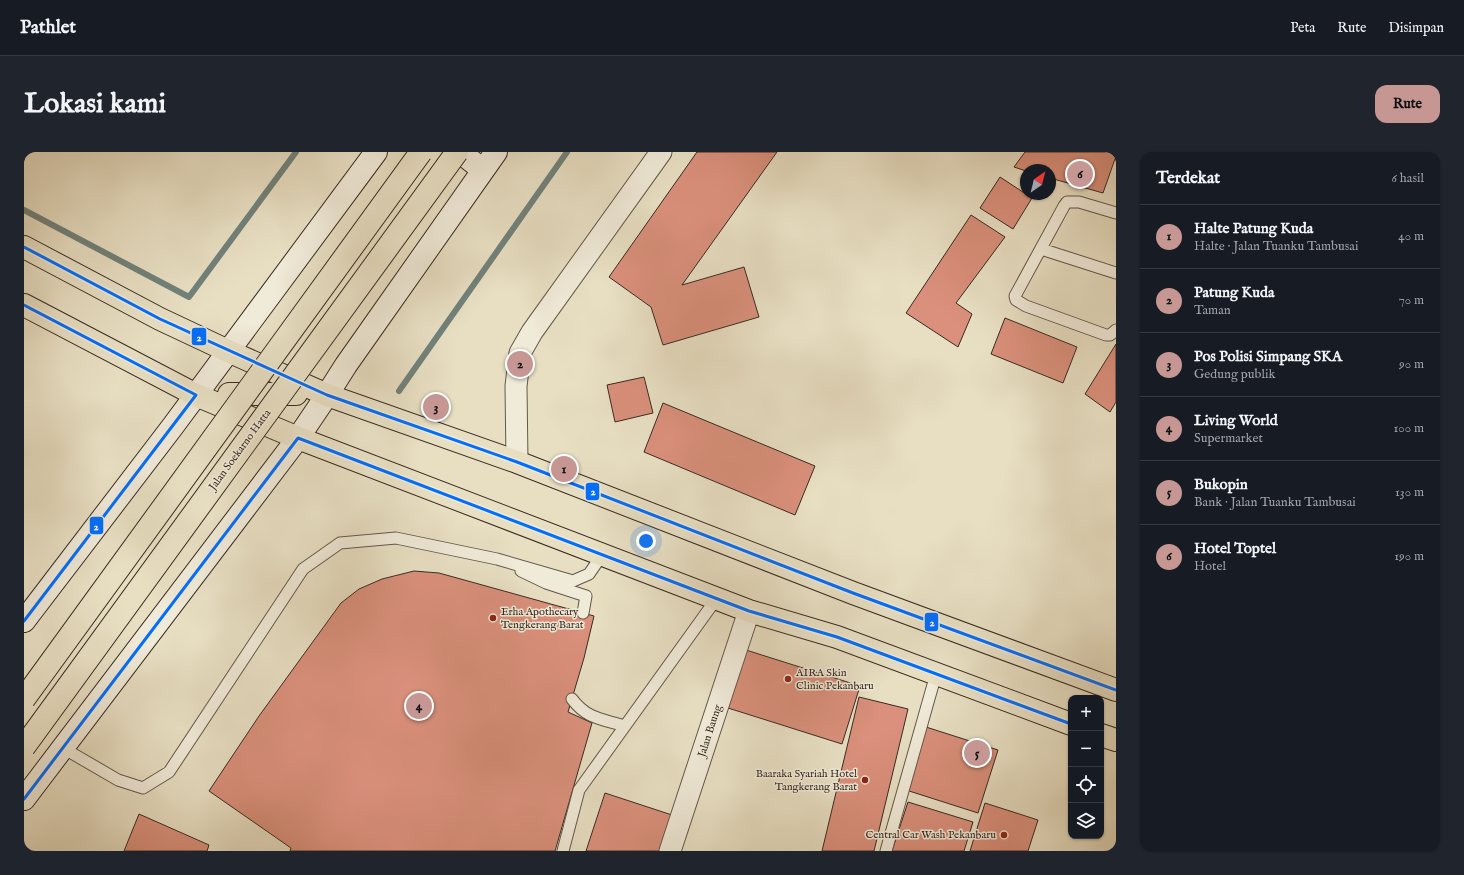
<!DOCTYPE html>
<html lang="id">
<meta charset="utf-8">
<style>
:root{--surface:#171b24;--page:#20242c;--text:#f1f3f6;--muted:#9ea1a6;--line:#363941;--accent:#c59692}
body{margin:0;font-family:"IM FELL English",serif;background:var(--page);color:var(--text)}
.controls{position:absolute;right:12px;bottom:12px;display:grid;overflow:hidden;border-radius:8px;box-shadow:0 1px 3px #0004}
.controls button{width:36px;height:36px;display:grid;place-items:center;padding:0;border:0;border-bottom:1px solid var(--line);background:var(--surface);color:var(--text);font:20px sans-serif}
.compass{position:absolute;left:996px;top:12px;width:36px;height:36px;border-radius:50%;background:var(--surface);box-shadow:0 1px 3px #0004;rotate:35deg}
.you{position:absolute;left:622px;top:389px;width:14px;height:14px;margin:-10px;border:3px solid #fff;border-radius:50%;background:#1a73e8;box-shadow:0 0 0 6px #1a73e833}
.badge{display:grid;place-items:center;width:26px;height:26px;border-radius:50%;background:var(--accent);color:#111;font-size:13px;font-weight:700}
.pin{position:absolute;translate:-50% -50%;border:2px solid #fff;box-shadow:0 1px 4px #0006}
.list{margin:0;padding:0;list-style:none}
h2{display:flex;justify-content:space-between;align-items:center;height:52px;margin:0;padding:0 16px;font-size:17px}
h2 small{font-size:13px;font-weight:400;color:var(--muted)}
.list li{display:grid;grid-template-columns:26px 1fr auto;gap:12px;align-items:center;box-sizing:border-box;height:64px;padding:0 16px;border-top:1px solid var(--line)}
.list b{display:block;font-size:15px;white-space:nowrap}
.list p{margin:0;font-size:13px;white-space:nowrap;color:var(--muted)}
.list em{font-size:13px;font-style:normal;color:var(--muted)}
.icon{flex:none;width:22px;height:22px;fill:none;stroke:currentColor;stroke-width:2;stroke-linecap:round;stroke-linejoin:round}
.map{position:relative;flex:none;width:1092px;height:699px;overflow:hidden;border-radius:12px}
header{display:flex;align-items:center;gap:24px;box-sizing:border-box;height:56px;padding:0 20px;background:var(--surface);border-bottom:1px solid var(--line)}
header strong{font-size:19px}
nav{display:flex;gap:22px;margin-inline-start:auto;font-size:14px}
.intro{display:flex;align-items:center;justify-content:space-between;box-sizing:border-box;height:96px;padding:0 24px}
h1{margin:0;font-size:28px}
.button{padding:10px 18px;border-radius:12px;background:var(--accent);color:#111;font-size:14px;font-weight:700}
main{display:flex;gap:24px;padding:0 24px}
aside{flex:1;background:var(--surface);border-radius:12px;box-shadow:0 1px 3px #0004}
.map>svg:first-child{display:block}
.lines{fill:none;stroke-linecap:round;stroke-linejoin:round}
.stream{stroke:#71827b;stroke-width:6}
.building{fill:#da907c;stroke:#372b23}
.lane-casing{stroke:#63584b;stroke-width:13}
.street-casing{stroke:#63584b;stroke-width:23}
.secondary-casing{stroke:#372b23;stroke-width:24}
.primary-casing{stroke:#372b23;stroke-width:24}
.lane{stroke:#f0ead8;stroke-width:11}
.street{stroke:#f0ead8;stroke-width:21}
.secondary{stroke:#f0ead8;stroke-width:22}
.primary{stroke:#e8dfc3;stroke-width:22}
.primary-bridge-casing{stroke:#372b23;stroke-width:24;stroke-linecap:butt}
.primary-bridge{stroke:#e8dfc3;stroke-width:22}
.bus-1-casing{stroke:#f0ead8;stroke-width:6}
.bus-1{stroke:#006eff;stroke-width:3}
.poi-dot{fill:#8f2418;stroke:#f0ead8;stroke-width:1.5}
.labels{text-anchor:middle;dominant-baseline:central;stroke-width:3;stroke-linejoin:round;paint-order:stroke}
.street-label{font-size:11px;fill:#372b23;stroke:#f0ead8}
.poi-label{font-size:11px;fill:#372b23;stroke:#f0ead8;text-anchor:start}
.line-badge{stroke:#f0ead8;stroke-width:1.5}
.badge-label{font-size:11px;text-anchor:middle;font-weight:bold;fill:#fff}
</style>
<header>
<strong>Pathlet</strong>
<nav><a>Peta</a><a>Rute</a><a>Disimpan</a></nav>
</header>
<div class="intro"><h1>Lokasi kami</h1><a class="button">Rute</a></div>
<main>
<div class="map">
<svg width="1092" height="699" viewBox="0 0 1092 699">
<rect width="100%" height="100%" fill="#e8dfc3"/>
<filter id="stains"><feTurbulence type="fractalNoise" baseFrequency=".005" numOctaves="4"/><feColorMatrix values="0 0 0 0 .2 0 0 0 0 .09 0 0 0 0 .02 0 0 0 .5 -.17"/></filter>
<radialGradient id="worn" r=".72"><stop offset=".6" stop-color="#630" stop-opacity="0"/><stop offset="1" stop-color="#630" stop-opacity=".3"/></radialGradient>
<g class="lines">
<path class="stream" d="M0,58L165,145L272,0
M375,239L543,0"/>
</g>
<path class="building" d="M673,0H753L658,133L720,115L735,165L639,193L627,155L585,125Z
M1001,0H1092V4L1079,41L1026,26V18L1002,19L990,15Z
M976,25L1008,46L989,77L956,56Z
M947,63L981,85L932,151L948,162L934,195L882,161Z
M981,166L1053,195L1039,231L967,202Z
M1092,192V250L1086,260L1061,242Z
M620,225L629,261L591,270L583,233Z
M639,251L791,314L771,363L620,300Z
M390,419L415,421L570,464L560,506L544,560L568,571L531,699H266L267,696L185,639L235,564L317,451L335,437L358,427Z
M722,498L836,534L818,592L704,556Z
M835,545L884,557L850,699H798Z
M902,575L974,598L954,661L882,638Z
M581,641L648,663L637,699H562Z
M884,650L949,670L940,699H868Z
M961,651L1014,668L1004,699H946Z
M115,662L185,693L183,699H100Z"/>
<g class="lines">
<g class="lane-casing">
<path id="lane" d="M1092,61L1055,50H1043L1040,54L991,144L992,148L1002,154L1082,183H1086L1092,178
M1017,97L1092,121
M497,419L522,431L562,444L559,461
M548,547C563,567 578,567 601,574
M39,596L94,628L119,636L145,620L279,417L316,391L372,386L473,407L549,429L565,422L578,403
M539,699L555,638L693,446
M862,699L912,522"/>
</g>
<g class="street-casing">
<path id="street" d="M493,310L492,234L496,201L508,180L637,0
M646,699L725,459"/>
</g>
<g class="secondary-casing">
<path id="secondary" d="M436,0L459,18
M0,469L149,274L352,0
M0,647L274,286L303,243L322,213L472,0"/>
</g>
<g class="primary-casing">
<path id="primary" d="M0,95L136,167L204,199L303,243L493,310L829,441L1092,538
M0,153L172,243L274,286L725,459L813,485L1047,572
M205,242H272
M1077,583L1092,588"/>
</g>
<use href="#lane" class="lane"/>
<use href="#street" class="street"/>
<use href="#secondary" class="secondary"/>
<use href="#primary" class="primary"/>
<g class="primary-bridge-casing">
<path id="primary-bridge" d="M0,547L397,0
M0,595L433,0"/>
</g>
<use href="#primary-bridge" class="primary-bridge"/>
<g class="bus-1-casing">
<path id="bus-1" d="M0,95L136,167L303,243L493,310L829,441L1092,538
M0,153L172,243L0,469
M0,647L274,286L725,459L813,485L1047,572"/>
</g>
<use href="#bus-1" class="bus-1"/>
</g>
<g class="poi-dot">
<circle cx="469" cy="466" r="4"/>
<circle cx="764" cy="527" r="4"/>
<circle cx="841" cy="628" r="4"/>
<circle cx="980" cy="683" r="4"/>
</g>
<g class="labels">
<g class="street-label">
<text transform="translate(216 298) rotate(-54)">Jalan Soekarno Hatta</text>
<text transform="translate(686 579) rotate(-72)">Jalan Baung</text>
</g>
<g class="poi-label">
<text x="477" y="460">Erha Apothecary<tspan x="477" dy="13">Tengkerang Barat</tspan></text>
<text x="772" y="521">AIRA Skin<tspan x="772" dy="13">Clinic Pekanbaru</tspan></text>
<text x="833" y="622" text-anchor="end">Baaraka Syariah Hotel<tspan x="833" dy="13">Tangkerang Barat</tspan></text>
<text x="972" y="683" text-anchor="end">Central Car Wash Pekanbaru</text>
</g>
</g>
<g class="line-badge">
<rect x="167" y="175" width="16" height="19" rx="4" fill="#006eff"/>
<rect x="561" y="330" width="15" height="19" rx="4" fill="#006eff"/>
<rect x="65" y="364" width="15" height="19" rx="4" fill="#006eff"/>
<rect x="900" y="460" width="15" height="20" rx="4" fill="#006eff"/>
</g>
<g class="badge-label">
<text x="175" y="189">2</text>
<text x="569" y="343">2</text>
<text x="72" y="378">2</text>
<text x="908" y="474">2</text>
</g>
<rect width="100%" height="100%" filter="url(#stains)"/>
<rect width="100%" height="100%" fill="url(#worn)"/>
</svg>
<div class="controls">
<button>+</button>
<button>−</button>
<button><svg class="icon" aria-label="locate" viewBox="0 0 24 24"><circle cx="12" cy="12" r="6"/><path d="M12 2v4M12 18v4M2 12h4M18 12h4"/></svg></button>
<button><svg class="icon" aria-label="layers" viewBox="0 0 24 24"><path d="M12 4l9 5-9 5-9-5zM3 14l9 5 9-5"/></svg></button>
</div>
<svg class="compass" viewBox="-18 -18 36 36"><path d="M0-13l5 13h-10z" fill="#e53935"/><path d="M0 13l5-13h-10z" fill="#9ea1a6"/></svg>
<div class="you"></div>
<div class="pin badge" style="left:540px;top:317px">1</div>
<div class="pin badge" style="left:496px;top:212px">2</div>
<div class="pin badge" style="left:412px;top:255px">3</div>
<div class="pin badge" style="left:395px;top:554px">4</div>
<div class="pin badge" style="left:953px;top:601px">5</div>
<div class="pin badge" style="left:1056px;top:22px">6</div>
</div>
<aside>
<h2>Terdekat<small>6 hasil</small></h2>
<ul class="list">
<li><span class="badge">1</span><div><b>Halte Patung Kuda</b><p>Halte · Jalan Tuanku Tambusai</p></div><em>40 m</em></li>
<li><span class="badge">2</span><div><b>Patung Kuda</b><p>Taman</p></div><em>70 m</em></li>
<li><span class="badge">3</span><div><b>Pos Polisi Simpang SKA</b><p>Gedung publik</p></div><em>90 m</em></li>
<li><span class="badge">4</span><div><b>Living World</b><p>Supermarket</p></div><em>100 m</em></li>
<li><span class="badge">5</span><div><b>Bukopin</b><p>Bank · Jalan Tuanku Tambusai</p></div><em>130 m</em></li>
<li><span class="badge">6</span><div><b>Hotel Toptel</b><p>Hotel</p></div><em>190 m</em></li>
</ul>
</aside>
</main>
